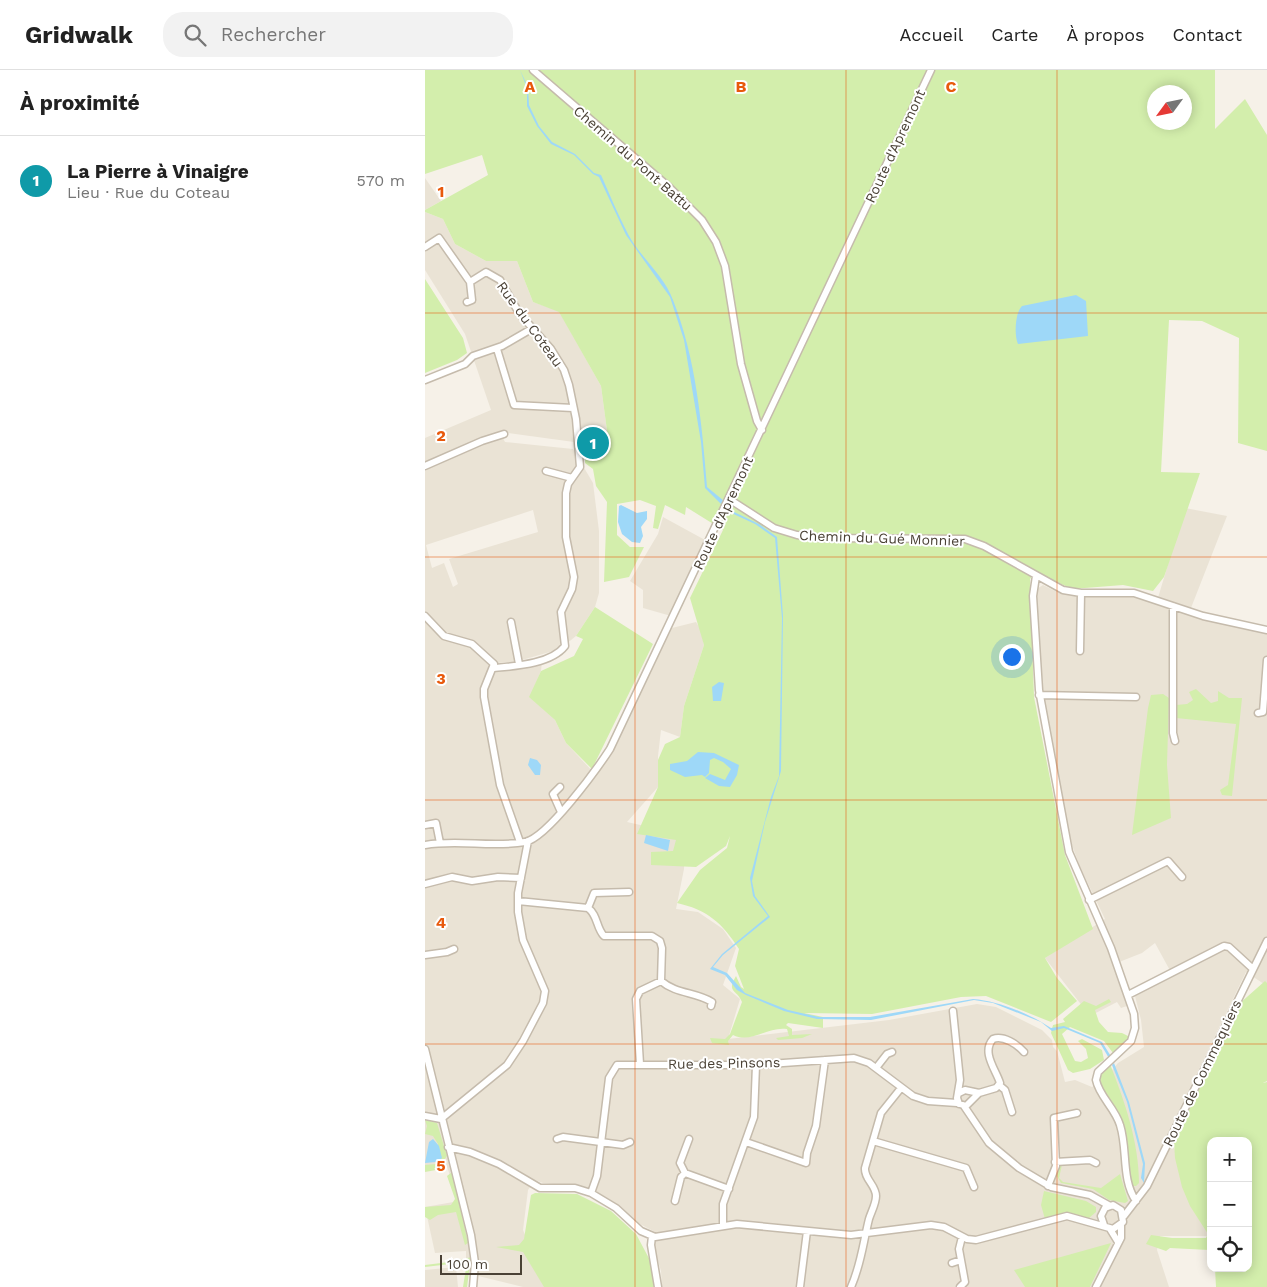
<!DOCTYPE html>
<html lang="fr">
<meta charset="utf-8">
<style>
:root{--surface:#fff;--page:#f2f2f2;--text:#222;--muted:#767676;--line:#e0e0e0;--accent:#ea580c}
body{margin:0;font-family:"Work Sans",sans-serif;background:var(--page);color:var(--text)}
.controls{position:absolute;right:15px;bottom:15px;display:grid;overflow:hidden;border-radius:10px;box-shadow:0 2px 12px #0003}
.controls button{width:45px;height:45px;display:grid;place-items:center;padding:0;border:0;border-bottom:1px solid var(--line);background:var(--surface);color:var(--text);font:25px sans-serif}
.compass{position:absolute;left:722px;top:15px;width:45px;height:45px;border-radius:50%;background:var(--surface);box-shadow:0 2px 12px #0003;rotate:237deg}
.scale{position:absolute;left:15px;bottom:12px;width:82px;box-sizing:border-box;padding-left:5px;border:2px solid #4a4135;border-top:0;font-size:14px;line-height:18px;white-space:nowrap;color:#4a4135;-webkit-text-stroke:4px #fff;paint-order:stroke}
.you{position:absolute;left:586px;top:586px;width:18px;height:18px;margin:-12px;border:4px solid #fff;border-radius:50%;background:#1a73e8;box-shadow:0 0 0 8px #1a73e833}
.badge{display:grid;place-items:center;width:32px;height:32px;border-radius:50%;background:var(--accent);color:#fff;font-size:16px;font-weight:700}
.pin{position:absolute;translate:-50% -50%;border:2px solid #fff;box-shadow:0 1px 5px #0006}
.list{margin:0;padding:0;list-style:none}
h2{display:flex;justify-content:space-between;align-items:center;height:65px;margin:0;padding:0 20px;font-size:21px}
h2 small{font-size:16px;font-weight:400;color:var(--muted)}
.list li{display:grid;grid-template-columns:32px 1fr auto;gap:15px;align-items:center;box-sizing:border-box;height:90px;padding:0 20px;border-top:1px solid var(--line)}
.list b{display:block;font-size:19px;white-space:nowrap}
.list p{margin:0;font-size:16px;white-space:nowrap;color:var(--muted)}
.list em{font-size:16px;font-style:normal;color:var(--muted)}
.icon{flex:none;width:28px;height:28px;fill:none;stroke:currentColor;stroke-width:2;stroke-linecap:round;stroke-linejoin:round}
.map{position:relative;flex:none;width:842px;height:1217px;overflow:hidden}
header{display:flex;align-items:center;gap:30px;box-sizing:border-box;height:70px;padding:0 25px;background:var(--surface);border-bottom:1px solid var(--line)}
header strong{font-size:24px}
nav{display:flex;gap:28px;margin-inline-start:auto;font-size:18px}
.search{width:350px;height:45px;background:var(--page);display:flex;align-items:center;gap:12px;box-sizing:border-box;padding:0 18px;border-radius:20px;color:var(--muted);font-size:19px}
main{display:flex}
aside{flex:1;background:var(--surface)}
.map>svg:first-child{display:block}
.residential{fill:#eae3d5;fill-rule:evenodd}
.green{fill:#d3eeac;fill-rule:evenodd}
.water{fill:#9ed8f8}
.lines{fill:none;stroke-linecap:round;stroke-linejoin:round}
.minor-casing{stroke:#c5bbac;stroke-width:9}
.minor{stroke:#fff;stroke-width:6}
.grid{fill:none;stroke:#e8590c;stroke-width:1;stroke-opacity:0.55}
.labels{text-anchor:middle;dominant-baseline:central;stroke-width:4;stroke-linejoin:round;paint-order:stroke}
.street-label{font-size:14px;fill:#4a4135;stroke:#fff}
.grid-label{font-size:16px;text-anchor:middle;font-weight:bold;fill:#e8590c;stroke:#fff;stroke-width:4;stroke-linejoin:round;paint-order:stroke}
</style>
<header>
<strong>Gridwalk</strong>
<div class="search"><svg class="icon" aria-label="search" viewBox="0 0 24 24"><circle cx="10" cy="10" r="6"/><path d="M15 15l6 6"/></svg>Rechercher</div>
<nav><a>Accueil</a><a>Carte</a><a>À propos</a><a>Contact</a></nav>
</header>
<main>
<aside>
<h2>À proximité<small></small></h2>
<ul class="list">
<li><span class="badge" style="background:#0f9aa8">1</span><div><b>La Pierre à Vinaigre</b><p>Lieu · Rue du Coteau</p></div><em>570 m</em></li>
</ul>
</aside>
<div class="map">
<svg width="842" height="1217" viewBox="0 0 842 1217">
<rect width="100%" height="100%" fill="#f6f1e8"/>
<path class="residential" d="M0,108L16,131L0,140Z
M0,142L18,149L30,174L61,191H92L108,232L134,241L176,316L183,368L171,375L75,362L80,372L148,379L168,413L174,461V523L170,537L151,566L135,579L90,592L70,593L43,570L21,565L0,545V368L66,340L40,264L0,200ZM108,440L113,462L24,489L33,514L28,517L19,493L7,498L1,475Z
M760,438L802,446L764,543L806,556L842,563V916L821,902L739,1071L749,1077L763,1129L786,1162V1166H735L732,1180L744,1217H237L236,1201L229,1178L230,1162L213,1153L191,1133L165,1118L118,1113L110,1110L103,1120L98,1160L122,1217H98L41,1203V1181L10,1183L0,1137L34,1131L21,1094L0,1098V548L20,569L43,575L61,591L65,598L73,602L117,591L116,601L105,627L130,650L141,673L170,704L247,558L271,552L276,560L279,575L259,636L255,667L236,660L233,686V717L202,752L260,765L259,799L251,839L273,842L298,859L311,878L298,915L315,929L303,969L464,950L552,934L571,937L617,960L627,970L628,977L632,981L640,1012L650,1010L667,1017L676,1013L693,993L719,977L716,950L710,926L748,906L730,873L717,883L689,894L702,936L696,938L692,932L665,946L620,888L680,849L655,797L647,775L617,624L610,520L618,515L632,522L654,526H707L732,531Z
M238,447L280,470L246,546L218,538V520L205,511L233,464Z
M31,1197L33,1217H0V1200Z"/>
<path class="green" d="M0,0H790V59L820,29L842,65V381L813,373L814,268L777,251L744,250L736,402L775,403L739,507L728,521L698,515L647,519L611,502L605,509L609,627L640,785L668,859L620,888L632,908L652,931L626,952L561,926L536,927L447,944L379,943L398,947V958L363,953L361,955L367,959V965L387,964L377,968L353,970L351,968L364,966L362,959C343,956 326,974 308,965L303,971L304,975L287,973L285,968L300,969L305,964L317,932C312,919 301,923 311,906L316,917L319,919L310,896L314,879C297,853 283,840 252,833L275,800L302,778L305,766L301,776L271,797L226,795V782L248,781L251,770L212,764L233,717V690L240,674L255,667L259,636L279,575L265,528L298,460L261,437L260,445L240,435L233,459L228,458L231,436L215,430L192,434V465L205,477H219L204,507L179,512L182,432L171,416L168,399L160,393V383L183,368L176,316L134,242L108,232L92,191H61L30,174L18,149L0,142V140L63,105L57,85L0,104ZM730,22H760V52H730Z
M0,209L38,268L42,283L32,290L0,303Z
M170,537L228,574L167,699L141,673L130,650L104,627L116,601L149,586L158,569L151,566Z
M771,619L786,633L793,631V621L804,628H817L807,726L797,725L795,720L803,715L811,654L751,648V635L762,634L768,630L764,622Z
M738,624L744,628L742,695L746,748L707,765L723,638L726,625Z
M840,911L842,913V1011L838,1013L842,1012V1217H791L790,1198H823V1071H786V1155L781,1149L786,1157V1182L784,1180L745,1178L741,1181L721,1174L726,1165L747,1168H781L783,1164L765,1136L757,1117L750,1088L749,1072L788,989L809,953L814,934Z
M684,929L686,932L670,940L674,952L683,962L697,963L705,967L696,979L688,983L679,971L645,957L637,964L650,991L656,992L663,988L661,979L653,971L657,969L677,980L679,990L665,999L648,1003L643,1000L626,963L628,955L640,952L638,949L659,931L671,936Z
M685,994C700,1032 714,1073 714,1113L711,1116H708L706,1113L700,1063L693,1041L673,1011L674,1005Z
M0,1050L12,1053L22,1086L11,1100L0,1102V1095L11,1094L13,1074L8,1066L0,1064L2,1056Z
M634,1095H637L634,1108L638,1112L676,1118L695,1104L703,1131L700,1133L684,1130L668,1119L636,1113L632,1106Z
M27,1102L43,1173L40,1175L31,1142L13,1145L5,1150L0,1147V1137L26,1135L30,1129L22,1106Z
M619,1121L661,1131L671,1137V1142L664,1148L641,1142L620,1149L616,1135Z
M110,1123L152,1124L186,1141L211,1164L227,1194L229,1217H119L98,1182L71,1177L94,1175L99,1169L106,1125Z
M686,1173L665,1217H600L589,1200Z
M46,1187L42,1217H38L42,1192L0,1197V1195L32,1191Z"/>
<path class="water" d="M95,0L103,17L104,35L114,56L127,72L150,84L169,103L176,105C185,125 193,145 203,164C215,187 239,205 248,230C271,288 277,355 282,417L299,431L297,435L280,418L276,372L259,270L245,227L201,165L174,107L168,104L149,85L126,74L112,56L102,36V18Z
M651,225L661,231L663,266L593,274C589,265 590,243 597,236Z
M196,435L212,443L222,441V449L216,457L218,466L215,473L207,472L197,464L193,452L194,436Z
M303,439L334,454L352,467L358,546L356,701L340,752L327,811L330,826L345,847L298,885L288,897L302,903L320,923L363,940L394,947H445L548,929C574,931 605,944 626,958L639,956L677,972L687,988L685,990L675,973L639,958L627,961L616,952L568,933L549,930L446,950L392,949L359,941L321,925L312,920L300,905L285,899L297,884L343,846L328,826L325,808L346,727L354,706L357,548L350,468L330,454L302,441Z
M294,612L299,613L296,631H288L287,617Z
M273,682L289,683L314,695L312,705L305,717L294,716L280,708L285,704L300,710L306,699L298,692L289,688L285,690L284,703L280,707L277,705L260,707L245,700V694L262,691Z
M105,688L112,690L116,695L115,705H110L103,695Z
M221,765L245,770L243,781L219,773Z
M689,993L704,1032L720,1093L719,1113L716,1108L718,1094L702,1032L687,995Z
M8,1069L14,1076L17,1088L11,1092L0,1093L4,1072Z"/>
<g class="lines">
<g class="minor-casing">
<path id="minor" d="M108,0L244,117L277,150L291,172L300,196L316,294L332,351L337,360
M0,177L14,168L45,212L61,202L75,210L94,243L126,279L139,300L144,315L151,349L155,397L143,414L141,423V467L149,507L147,519L136,542L140,576C126,594 91,596 69,598
M42,232L47,230L45,212
M72,279L89,335L148,338
M0,310L40,294L48,286L77,276L108,258
M0,396L57,371L79,364
M121,401L147,408
M304,429L349,458L372,465L396,468L540,469L559,476L638,520L656,523H709L778,546L842,560
M611,506L608,526L614,620L644,782L686,878L709,944L710,958L706,971L673,1002L671,1010C674,1026 690,1038 695,1055C703,1080 696,1109 711,1131
M748,536V663L750,671
M0,546L19,566L47,574L69,594L59,619V627L75,715L95,772
M86,552L94,594
M655,581L656,523
M614,625L711,627
M833,643L838,642L842,590
M135,717L128,724L136,742
M0,755L11,753L15,773
M0,775C33,769 67,778 100,772C122,768 172,699 185,679L506,0
M0,814L27,807L47,811L73,807L96,808
M664,830L743,791L757,807
M93,831L163,838C173,845 171,858 179,866H227L235,871L237,878L236,911L215,921L211,929L215,994
M163,838L169,823L204,822
M0,885L22,882L29,879
M236,911C251,924 271,922 287,932L286,936
M703,925L799,876L804,877L828,899
M528,941L535,1010L532,1028L534,1034
M0,979L46,1165L50,1193L48,1217
M451,998L462,984L467,982
M574,1015L580,1020L587,1042
M534,1023L540,1020L554,1023
M539,1036L564,1073L594,1098L626,1117L665,1125L685,1136
M0,1046L16,1049
M16,1049L82,995L98,971L118,933L120,921L98,870L93,842V823L103,771
M132,1069L138,1067L198,1075L205,1072
M264,1069L255,1093L260,1103L304,1119
M448,1071L541,1098L549,1117
M321,1072L381,1093L382,1083L391,1056L400,990
M23,1077L45,1082L74,1094L115,1118H150L166,1123L191,1138L216,1161L230,1167L312,1154L426,1165L506,1155L519,1157L542,1169L551,1170L642,1146L688,1159L698,1152L696,1140L688,1135L680,1138L676,1146L679,1155
M630,1092L665,1090L671,1093
M623,1116L631,1096L629,1048L652,1043
M166,1123L172,1106L184,1008L192,995H331L429,988L444,993L488,1026L503,1031L532,1033L541,1036L554,1023L571,1018L575,1013C571,1000 556,982 568,969C578,965 592,974 599,982
M250,1131L256,1107L260,1103
M699,1146L722,1116L842,871
M298,1155V1134L329,1047L331,995
M685,1159L693,1172
M227,1166L226,1175L233,1217
M527,1193L536,1190
M375,1217L382,1161
M426,1217C436,1195 438,1173 444,1149C446,1142 451,1134 451,1126C451,1115 439,1109 440,1098L456,1043L476,1018
M535,1217L540,1212L534,1179L537,1167
M671,1217L696,1168V1154"/>
</g>
<use href="#minor" class="minor"/>
</g>
<path class="grid" d="M210,0V1217M421,0V1217M632,0V1217M0,243H842M0,487H842M0,730H842M0,974H842"/>
<g class="labels">
<g class="street-label">
<text transform="translate(470 76) rotate(-65)">Route d'Apremont</text>
<text transform="translate(208 88) rotate(41)">Chemin du Pont Battu</text>
<text transform="translate(105 254) rotate(54)">Rue du Coteau</text>
<text transform="translate(298 443) rotate(-65)">Route d'Apremont</text>
<text transform="translate(457 468) rotate(2)">Chemin du Gué Monnier</text>
<text transform="translate(299 993) rotate(-1)">Rue des Pinsons</text>
<text transform="translate(777 1003) rotate(-64)">Route de Commequiers</text>
</g>
</g>
<g class="grid-label">
<text x="105" y="22">A</text>
<text x="316" y="22">B</text>
<text x="526" y="22">C</text>
<text x="16" y="127">1</text>
<text x="16" y="371">2</text>
<text x="16" y="614">3</text>
<text x="16" y="858">4</text>
<text x="16" y="1101">5</text>
</g>
</svg>
<div class="controls">
<button>+</button>
<button>−</button>
<button><svg class="icon" aria-label="locate" viewBox="0 0 24 24"><circle cx="12" cy="12" r="6"/><path d="M12 2v4M12 18v4M2 12h4M18 12h4"/></svg></button>
</div>
<svg class="compass" viewBox="-18 -18 36 36"><path d="M0-13l5 13h-10z" fill="#e53935"/><path d="M0 13l5-13h-10z" fill="#767676"/></svg>
<div class="scale">100 m</div>
<div class="you"></div>
<div class="pin badge" style="left:168px;top:373px;background:#0f9aa8">1</div>
</div>
</main>
